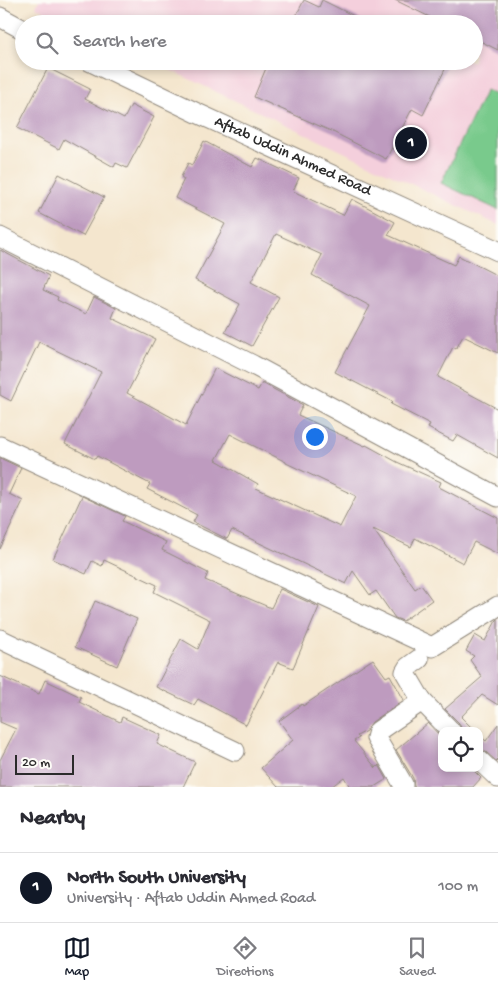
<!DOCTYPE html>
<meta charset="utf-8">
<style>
:root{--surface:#fff;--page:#f2f2f3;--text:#2b2b33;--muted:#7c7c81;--line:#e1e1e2;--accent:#111827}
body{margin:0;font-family:"Gochi Hand",sans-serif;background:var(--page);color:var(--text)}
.controls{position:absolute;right:15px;bottom:15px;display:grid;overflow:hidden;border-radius:10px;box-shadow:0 2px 8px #0003}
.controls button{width:45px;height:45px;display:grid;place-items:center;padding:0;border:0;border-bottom:1px solid var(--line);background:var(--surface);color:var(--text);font:25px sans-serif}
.scale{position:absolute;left:15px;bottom:12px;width:59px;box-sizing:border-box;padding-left:5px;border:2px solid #2b2b2b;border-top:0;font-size:14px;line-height:18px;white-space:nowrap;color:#2b2b2b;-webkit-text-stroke:4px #fdfcf7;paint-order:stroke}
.you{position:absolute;left:314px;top:436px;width:18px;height:18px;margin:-12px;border:4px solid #fff;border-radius:50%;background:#1a73e8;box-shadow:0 0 0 8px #1a73e833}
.badge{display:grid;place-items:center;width:32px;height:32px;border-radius:50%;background:var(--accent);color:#fff;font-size:16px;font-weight:700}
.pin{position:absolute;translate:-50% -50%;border:2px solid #fff;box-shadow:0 1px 5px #0006}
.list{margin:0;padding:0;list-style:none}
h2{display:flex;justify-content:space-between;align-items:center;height:65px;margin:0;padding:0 20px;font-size:21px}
h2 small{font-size:16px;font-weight:400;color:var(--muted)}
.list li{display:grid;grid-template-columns:32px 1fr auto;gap:15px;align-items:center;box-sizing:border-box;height:70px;padding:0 20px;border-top:1px solid var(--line)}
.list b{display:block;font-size:19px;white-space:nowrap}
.list p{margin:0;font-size:16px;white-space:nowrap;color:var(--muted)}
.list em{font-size:16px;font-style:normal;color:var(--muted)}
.icon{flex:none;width:28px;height:28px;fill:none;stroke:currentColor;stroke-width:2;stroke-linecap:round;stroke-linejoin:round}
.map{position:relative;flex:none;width:498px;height:787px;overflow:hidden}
.search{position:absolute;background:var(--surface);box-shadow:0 2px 8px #0003;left:15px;right:15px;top:15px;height:55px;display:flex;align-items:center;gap:12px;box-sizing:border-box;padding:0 18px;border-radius:28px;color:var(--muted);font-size:19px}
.sheet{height:135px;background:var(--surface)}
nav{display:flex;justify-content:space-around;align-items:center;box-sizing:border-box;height:70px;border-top:1px solid var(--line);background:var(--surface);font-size:14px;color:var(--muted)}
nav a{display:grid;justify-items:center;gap:2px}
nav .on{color:var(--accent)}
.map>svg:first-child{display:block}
.built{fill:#f4cfdc}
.green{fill:#79ca8c;stroke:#527a5c}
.building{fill:#be9bbf;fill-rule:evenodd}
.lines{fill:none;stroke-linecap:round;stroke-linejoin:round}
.street-casing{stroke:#90887c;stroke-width:21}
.street{stroke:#fff;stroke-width:19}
.labels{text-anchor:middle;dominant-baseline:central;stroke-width:4;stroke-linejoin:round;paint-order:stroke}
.street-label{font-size:16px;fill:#2b2b2b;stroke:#fdfcf7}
</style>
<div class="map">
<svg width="498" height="787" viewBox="0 0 498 787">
<rect width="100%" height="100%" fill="#fdfcf7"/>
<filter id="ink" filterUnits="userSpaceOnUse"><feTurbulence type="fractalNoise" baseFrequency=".02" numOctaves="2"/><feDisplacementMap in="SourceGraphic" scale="10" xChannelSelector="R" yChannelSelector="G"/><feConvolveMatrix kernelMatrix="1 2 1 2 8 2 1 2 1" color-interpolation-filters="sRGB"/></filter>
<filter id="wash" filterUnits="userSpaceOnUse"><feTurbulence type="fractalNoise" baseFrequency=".0096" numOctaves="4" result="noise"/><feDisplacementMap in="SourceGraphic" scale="20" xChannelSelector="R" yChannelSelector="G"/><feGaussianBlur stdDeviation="1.12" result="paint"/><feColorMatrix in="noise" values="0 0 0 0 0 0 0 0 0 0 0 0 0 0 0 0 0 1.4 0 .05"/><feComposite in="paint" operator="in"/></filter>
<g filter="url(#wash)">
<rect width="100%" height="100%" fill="#f4e6ce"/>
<path class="built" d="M39,0H498V225L151,61H474V24H71L36,7Z"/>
<path class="green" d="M486,90L498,96V210L441,183Z"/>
<g id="blocks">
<path class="building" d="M304,0L319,7L322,0L370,24H292Z
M395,0H498V50L474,38V24H444Z
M269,61H449L423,115L412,109L386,159L333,132L254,97Z
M48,68L90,89L85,99L124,119L131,105L154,117L127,168L116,163L114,167L64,139L59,149L17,128Z
M204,141L252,167L257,158L299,178L293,191L343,215L352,199L395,222L388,235L454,265L459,256L498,276V353L463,336L456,349L453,347L438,377L498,409V458L457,435L453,441L428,428L430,424L391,404L393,402L335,372L370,306L312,275L322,255L276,234L251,282L279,297L252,346L225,332L240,304L195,280L225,224L175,198L184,179L181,177L188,163L192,165Z
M59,174L104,197L83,236L39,213Z
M0,250L49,276L43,290L58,297L57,300L86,314L94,297L116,308L112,318L155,339L127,393L186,425L215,368L258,390L262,383L303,405L298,415L365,446L366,445L397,462L441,482L439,487L498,518V554L474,542L463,563L415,538L411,547L373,529L415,589L421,585L432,600L403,621L395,618L376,591L370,595L353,571L346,584L232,530L227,539L193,522L197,515L147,489L150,484L97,456L95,459L65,444L101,372L39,342L11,401L0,395ZM230,434L286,462V463L356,496L340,527L256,488L258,484L216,460Z
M0,458L21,468L9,494L23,501L0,549Z
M82,496L125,516L122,521L166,542L162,550L208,573L205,580L271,608L280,589L319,607L293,668L278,662L246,725L198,699L194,705L156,687L181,639L198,649L210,620L154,592L157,585L104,560L102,566L92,561L86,574L53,559Z
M95,601L137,619L117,666L75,647Z
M498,619V705L482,695L461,717L475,731H462L459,723L445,709L482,677L470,660L474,656L466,651L475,635L485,641L496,621Z
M373,659L386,677L390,675L404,700L372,722L366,731L357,736L359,738L354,741L376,768L379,765L387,779L374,787H350L344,777L331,787H278L261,768L293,740L279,721L302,704L303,706Z
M0,676L39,694L45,680L81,697L79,702L120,722L122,717L161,735L157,744L195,762L183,787H0V760L16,729L0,722Z
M428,723L442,738V768H471L481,778L473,787H414L413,778L396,750Z
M498,724V759L496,761L486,752L479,749V735L486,741Z"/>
</g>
</g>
<g filter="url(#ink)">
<use href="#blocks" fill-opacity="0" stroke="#90887c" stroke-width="1"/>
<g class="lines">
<g class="street-casing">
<g id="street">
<path d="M0,17L24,30"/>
<path id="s1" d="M89,61L197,113L498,251"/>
<path d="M0,237L253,365L498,497"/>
<path d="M0,446L432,647L498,606"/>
<path d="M0,639L235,751"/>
<path d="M419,659L408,667L405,672L422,701L451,731"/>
<path d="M479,760L498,778"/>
<path d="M403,787V784L376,738L378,731L422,701"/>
</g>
</g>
<use href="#street" class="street"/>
</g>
</g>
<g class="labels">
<g class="street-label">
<text stroke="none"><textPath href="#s1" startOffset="225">Aftab Uddin Ahmed Road</textPath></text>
</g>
</g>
</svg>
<div class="controls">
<button><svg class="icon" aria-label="locate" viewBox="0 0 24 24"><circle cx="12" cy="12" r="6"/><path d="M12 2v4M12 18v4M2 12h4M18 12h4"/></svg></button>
</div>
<div class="scale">20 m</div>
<div class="you"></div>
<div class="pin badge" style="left:411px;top:143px">1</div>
<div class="search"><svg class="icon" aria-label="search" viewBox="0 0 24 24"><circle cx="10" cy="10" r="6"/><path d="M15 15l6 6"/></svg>Search here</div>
</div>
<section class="sheet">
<h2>Nearby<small></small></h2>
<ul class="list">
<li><span class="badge">1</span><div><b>North South University</b><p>University · Aftab Uddin Ahmed Road</p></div><em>100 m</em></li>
</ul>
</section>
<nav>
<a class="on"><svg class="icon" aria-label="map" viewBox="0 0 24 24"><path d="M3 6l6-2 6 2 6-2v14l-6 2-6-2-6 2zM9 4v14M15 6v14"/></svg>Map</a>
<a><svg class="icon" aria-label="directions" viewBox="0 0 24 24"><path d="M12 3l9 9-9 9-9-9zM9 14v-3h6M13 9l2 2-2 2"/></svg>Directions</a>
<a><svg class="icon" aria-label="saved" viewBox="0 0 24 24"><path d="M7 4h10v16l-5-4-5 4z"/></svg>Saved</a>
</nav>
